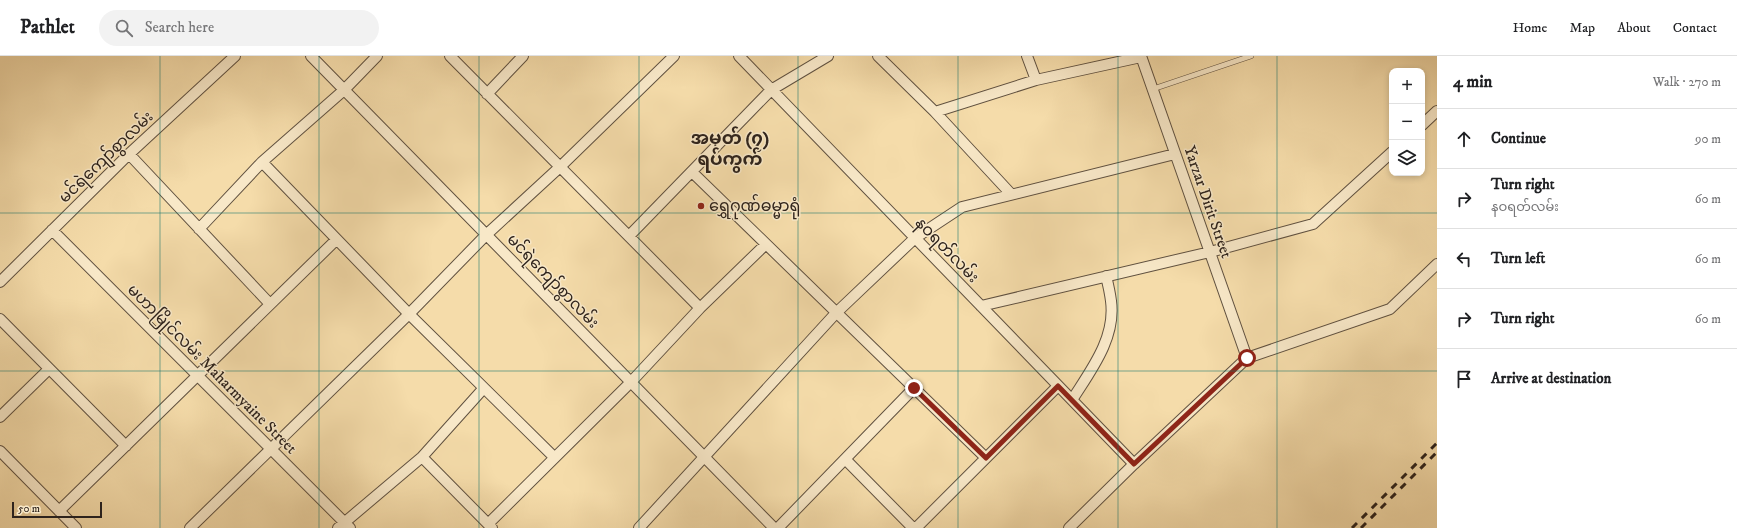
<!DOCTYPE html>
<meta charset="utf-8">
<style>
:root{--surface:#fff;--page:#f2f2f2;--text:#202124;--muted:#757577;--line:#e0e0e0}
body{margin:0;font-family:"IM FELL DW Pica","Noto Sans Myanmar",serif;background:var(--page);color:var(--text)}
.controls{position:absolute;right:12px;top:12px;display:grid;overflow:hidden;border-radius:8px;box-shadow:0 2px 6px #0003}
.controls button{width:36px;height:36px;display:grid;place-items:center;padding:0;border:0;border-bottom:1px solid var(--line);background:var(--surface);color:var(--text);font:20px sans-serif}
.scale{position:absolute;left:12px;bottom:10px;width:90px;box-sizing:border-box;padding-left:4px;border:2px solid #2e231c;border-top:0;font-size:11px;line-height:14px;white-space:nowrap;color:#2e231c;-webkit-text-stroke:3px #f8e8c8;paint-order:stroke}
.stop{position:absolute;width:12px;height:12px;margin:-9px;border:3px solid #8f2418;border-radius:50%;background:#fff}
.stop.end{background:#8f2418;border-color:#fff;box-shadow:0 1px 4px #0008}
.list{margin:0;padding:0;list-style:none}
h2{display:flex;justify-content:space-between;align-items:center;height:52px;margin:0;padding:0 16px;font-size:17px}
h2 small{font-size:13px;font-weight:400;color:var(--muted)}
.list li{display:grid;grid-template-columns:26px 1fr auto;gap:12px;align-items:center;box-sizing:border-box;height:60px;padding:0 16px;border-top:1px solid var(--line)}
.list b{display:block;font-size:15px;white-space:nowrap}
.list p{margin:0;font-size:13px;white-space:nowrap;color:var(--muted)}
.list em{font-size:13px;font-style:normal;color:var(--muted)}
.icon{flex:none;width:22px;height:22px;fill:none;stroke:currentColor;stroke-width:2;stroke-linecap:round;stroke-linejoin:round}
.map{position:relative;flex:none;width:1437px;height:472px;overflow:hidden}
header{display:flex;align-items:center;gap:24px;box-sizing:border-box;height:56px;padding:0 20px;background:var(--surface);border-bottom:1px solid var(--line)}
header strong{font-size:19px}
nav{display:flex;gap:22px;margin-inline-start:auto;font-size:14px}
.search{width:280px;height:36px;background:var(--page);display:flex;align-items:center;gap:10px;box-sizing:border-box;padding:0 14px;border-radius:22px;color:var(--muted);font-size:15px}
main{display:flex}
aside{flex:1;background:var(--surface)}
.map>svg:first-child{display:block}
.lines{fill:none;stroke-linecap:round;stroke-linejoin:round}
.lane-casing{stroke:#605140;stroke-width:6}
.street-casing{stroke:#605140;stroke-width:12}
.lane{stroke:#f8e8c8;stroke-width:5}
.street{stroke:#f8e8c8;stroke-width:10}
.rail{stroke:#2e231c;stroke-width:3;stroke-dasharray:7 7;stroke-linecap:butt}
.route{stroke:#8f2418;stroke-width:5}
.grid{fill:none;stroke:#0f766e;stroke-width:1;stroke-opacity:0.55}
.poi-dot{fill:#8f2418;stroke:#f8e8c8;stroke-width:1.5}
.labels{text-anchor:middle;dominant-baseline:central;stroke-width:3;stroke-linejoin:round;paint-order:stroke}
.street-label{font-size:16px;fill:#2e231c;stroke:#f8e8c8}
.poi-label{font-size:16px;fill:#2e231c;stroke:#f8e8c8;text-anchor:start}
.quarter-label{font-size:18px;font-weight:bold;fill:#2e231c;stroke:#f8e8c8}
</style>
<header>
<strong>Pathlet</strong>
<div class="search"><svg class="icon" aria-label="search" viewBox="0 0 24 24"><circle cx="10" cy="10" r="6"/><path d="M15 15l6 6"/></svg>Search here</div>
<nav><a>Home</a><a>Map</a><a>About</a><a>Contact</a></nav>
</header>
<main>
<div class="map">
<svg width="1437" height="472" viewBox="0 0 1437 472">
<rect width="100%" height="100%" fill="#f5dcaa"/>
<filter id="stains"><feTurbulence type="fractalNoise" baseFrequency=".005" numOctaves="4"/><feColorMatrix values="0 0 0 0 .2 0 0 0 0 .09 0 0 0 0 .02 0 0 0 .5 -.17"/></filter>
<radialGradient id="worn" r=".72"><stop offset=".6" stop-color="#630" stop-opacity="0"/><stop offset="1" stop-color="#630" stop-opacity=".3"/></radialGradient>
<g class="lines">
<g class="lane-casing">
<path id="lane" d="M1153,33L1251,0"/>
</g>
<g class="street-casing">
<path id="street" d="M311,0L774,472
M450,0L700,252
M739,0L1134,408
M878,0L935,56L1011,138
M1027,0L1036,24
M1141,0L1247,302
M487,38L523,0
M935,56L1036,24L1141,1
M1422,69L1437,55
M129,98L270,248
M262,106L409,258L554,401
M692,116L986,402
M199,173L262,106L344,34L377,0
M52,174L350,472
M629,180L771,34L828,0
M0,226L129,98L235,0
M981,250L1210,196L1313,168L1392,96
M0,263L126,390
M1072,344C1091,314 1116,282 1111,245C1110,237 1108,228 1106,220
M0,361L49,313
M0,395L76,472
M422,401L492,472
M845,403L913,472
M59,455L336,184
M488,468L631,326L700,252L766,188
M190,472L409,258L486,179L561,110L674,0
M338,472L422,401L483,333
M639,472L836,257L915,182L962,151L1175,98
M778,472L914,332
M916,472L1058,330
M1069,472L1134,408L1247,302L1390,253L1437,208"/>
</g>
<use href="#lane" class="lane"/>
<use href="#street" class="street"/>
<path class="rail" d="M1352,472L1437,387
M1361,472L1437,396"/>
</g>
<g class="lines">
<path class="route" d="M914,332L986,402L1058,330L1134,408L1247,302"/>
</g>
<path class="grid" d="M160,0V472M319,0V472M479,0V472M639,0V472M798,0V472M958,0V472M1118,0V472M1277,0V472M0,157H1437M0,315H1437"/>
<circle class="poi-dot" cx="701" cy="150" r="4"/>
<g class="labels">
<g class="street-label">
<text transform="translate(106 101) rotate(-44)">မင်ရဲကျော်စွာလမ်း</text>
<text transform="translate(1208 146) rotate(71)">Yarzar Dirit Street</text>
<text transform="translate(947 194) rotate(46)">နဝရတ်လမ်း</text>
<text transform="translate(553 225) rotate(46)">မင်ရဲကျော်စွာလမ်း</text>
<text transform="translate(212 313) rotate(45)">မဟာမြိုင်လမ်း Maharmyaine Street</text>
</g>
<g class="poi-label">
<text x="709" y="150">ရွှေဂုဏ်ဓမ္မာရုံ</text>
</g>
<g class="quarter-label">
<text x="730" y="83">အမှတ် (၇)<tspan x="730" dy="21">ရပ်ကွက်</tspan></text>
</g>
</g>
<rect width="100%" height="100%" filter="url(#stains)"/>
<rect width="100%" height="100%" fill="url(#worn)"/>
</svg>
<div class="controls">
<button>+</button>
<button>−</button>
<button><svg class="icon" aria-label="layers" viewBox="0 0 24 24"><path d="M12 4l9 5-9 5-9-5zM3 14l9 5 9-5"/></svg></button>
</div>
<div class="scale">50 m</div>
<div class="stop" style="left:1247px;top:302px"></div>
<div class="stop end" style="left:914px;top:332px"></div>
</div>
<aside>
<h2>4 min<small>Walk · 270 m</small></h2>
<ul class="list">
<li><svg class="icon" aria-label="ahead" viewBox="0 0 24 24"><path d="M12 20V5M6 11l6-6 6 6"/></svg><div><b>Continue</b></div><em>90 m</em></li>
<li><svg class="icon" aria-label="right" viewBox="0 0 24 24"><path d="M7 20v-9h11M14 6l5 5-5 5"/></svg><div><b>Turn right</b><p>နဝရတ်လမ်း</p></div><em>60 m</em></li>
<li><svg class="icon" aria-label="left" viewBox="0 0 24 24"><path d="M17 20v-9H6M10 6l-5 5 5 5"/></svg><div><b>Turn left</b></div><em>60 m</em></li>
<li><svg class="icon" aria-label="right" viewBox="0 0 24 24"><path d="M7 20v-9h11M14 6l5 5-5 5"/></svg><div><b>Turn right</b></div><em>60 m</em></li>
<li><svg class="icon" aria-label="arrive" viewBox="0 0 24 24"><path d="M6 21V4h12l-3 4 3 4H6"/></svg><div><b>Arrive at destination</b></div></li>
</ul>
</aside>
</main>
